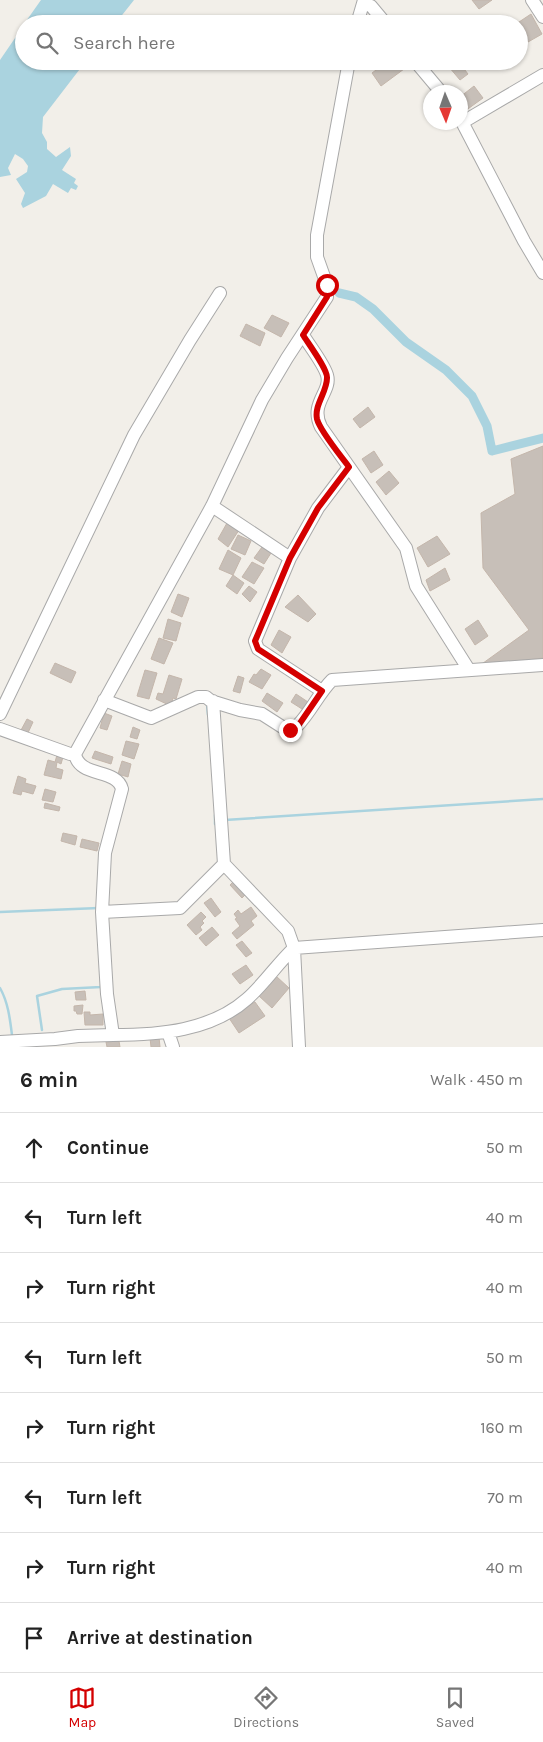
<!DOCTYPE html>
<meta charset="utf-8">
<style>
:root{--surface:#fff;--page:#f6f6f6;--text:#222;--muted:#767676;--line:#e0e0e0;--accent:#d40000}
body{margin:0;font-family:Karla,sans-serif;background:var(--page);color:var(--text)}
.compass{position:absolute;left:423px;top:85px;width:45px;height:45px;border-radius:50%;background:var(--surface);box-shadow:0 1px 4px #0004;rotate:178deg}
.stop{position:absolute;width:15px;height:15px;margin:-11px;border:4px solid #d40000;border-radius:50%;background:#fff}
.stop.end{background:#d40000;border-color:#fff;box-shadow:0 1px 5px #0008}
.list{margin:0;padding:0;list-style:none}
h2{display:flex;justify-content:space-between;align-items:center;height:65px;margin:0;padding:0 20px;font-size:21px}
h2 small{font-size:16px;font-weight:400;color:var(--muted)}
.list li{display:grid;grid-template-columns:32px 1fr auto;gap:15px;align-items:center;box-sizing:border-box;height:70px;padding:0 20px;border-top:1px solid var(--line)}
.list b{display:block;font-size:19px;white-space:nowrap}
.list em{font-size:16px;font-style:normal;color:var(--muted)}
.icon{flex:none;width:28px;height:28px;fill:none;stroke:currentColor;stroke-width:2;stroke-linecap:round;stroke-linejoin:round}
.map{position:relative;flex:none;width:543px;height:1047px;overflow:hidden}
.search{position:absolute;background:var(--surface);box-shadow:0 1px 4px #0004;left:15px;right:15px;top:15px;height:55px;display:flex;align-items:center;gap:12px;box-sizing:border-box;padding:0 18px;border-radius:28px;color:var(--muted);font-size:19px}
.sheet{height:625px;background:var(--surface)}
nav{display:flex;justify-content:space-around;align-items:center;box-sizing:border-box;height:70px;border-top:1px solid var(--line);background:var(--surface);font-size:14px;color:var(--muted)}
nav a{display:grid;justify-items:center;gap:2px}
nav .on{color:var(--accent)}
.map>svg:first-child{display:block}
.water{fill:#aad3df}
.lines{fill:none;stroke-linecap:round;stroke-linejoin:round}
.stream{stroke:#aad3df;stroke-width:2.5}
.canal{stroke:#aad3df;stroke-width:9}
.building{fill:#c7bfb8;stroke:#c4b6ab}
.minor-casing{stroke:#a9a9a9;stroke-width:14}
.minor{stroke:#fff;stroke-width:12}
.route{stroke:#d40000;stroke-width:6}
</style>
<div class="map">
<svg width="543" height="1047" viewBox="0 0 543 1047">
<rect width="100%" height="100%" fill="#f2efe9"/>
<path class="water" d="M41,0H134L115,24H24Z
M24,25V61H86L43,117L42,133L47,142V149L56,157L70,147L71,156L62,170L76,179L74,183L78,186L76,190L71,188L68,193L53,184L46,196L23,208L21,204L25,193L16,179L27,172L28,166L23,159L15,154L8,168L11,175L0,177V60Z"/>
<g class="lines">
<path class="stream" d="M207,704L208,715
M225,820L543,799
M215,824V815
M0,912L99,908
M0,988C8,1002 10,1019 12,1035
M42,1030L37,996L62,989L101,987V985"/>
<path class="canal" d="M339,293L356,297L373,309L406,342L446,370L472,396L487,426L492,451L543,438"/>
</g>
<path class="building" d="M472,0H492L479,9Z
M531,14L542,34L521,46L519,43V24H516Z
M388,61H399L404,69L381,86L372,73Z
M456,61H458L468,74L460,80L449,67Z
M474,86L483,98L465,111L460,105V97Z
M272,315L289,323L281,337L264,328Z
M246,324L265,333L260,346L240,336Z
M368,407L375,417L360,428L353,419Z
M543,446V658L479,666L529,630L483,568L481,513L515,494L511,459Z
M374,451L383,465L371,473L362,459Z
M389,471L399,483L386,495L376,482Z
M227,523L239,530L228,547L218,539Z
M238,535L251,541L245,555L231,549Z
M437,536L450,554L428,567L417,548Z
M262,547L271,553L264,564L254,558Z
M228,550L241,558L233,575L219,569Z
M252,562L264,568L254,584L242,577Z
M445,568L450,580L430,591L426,580Z
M233,575L244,583L237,594L226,586Z
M249,586L257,592L250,602L242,594Z
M178,594L189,598L182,617L171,612Z
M298,595L316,614L308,622L285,607Z
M168,619L181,623L176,641L163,638Z
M478,620L488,636L475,645L465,629Z
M279,630L291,637L282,653L271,645Z
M159,638L173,643L164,664L151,659Z
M55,663L76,672L71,683L50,673Z
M261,669L271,675L262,689L249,682L254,674L256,675Z
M145,670L157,673L149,699L137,696Z
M169,675L182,679L176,699L173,698L171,706L156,699L158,693L163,694Z
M238,676L244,678L240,693L233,691Z
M267,693L283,703L277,712L262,701Z
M296,694L308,702L302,709L291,702Z
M104,713L112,716L107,730L100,728Z
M27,719L33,722L27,735L20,732Z
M133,727L140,730L137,739L130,737Z
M126,741L139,744L134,759L122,755Z
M95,751L113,757L111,764L92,758Z
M57,755L63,757L61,764L57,762L56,768L63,770L61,779L44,775L48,760L55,762Z
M122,761L131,764L128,777L118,774Z
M18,776L26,779L25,783L36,786L33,794L22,791L21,795L13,793Z
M45,789L56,792L53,802L42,800Z
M45,803L60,807L59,811L44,808Z
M63,833L77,836L75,845L61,841Z
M82,839L99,843L97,851L80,847Z
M235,880L247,893L242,898L230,885Z
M211,898L221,912L215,917L204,903Z
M251,907L257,916L251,921L254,925L237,939L232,933L240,926L235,919L237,918L234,914L238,910L241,914Z
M201,912L206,917L202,921L204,923L200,927L202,930L196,935L187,925Z
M212,927L219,935L206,946L199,938Z
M242,941L252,953L246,957L236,945Z
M246,965L253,975L240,984L232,974Z
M276,976L289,988L272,1008L259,996Z
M85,991L86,1000H76L75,992Z
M255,1002L265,1016L239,1033L229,1018Z
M83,1005L82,1014H77L76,1011H74V1006Z
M84,1012H90V1015L103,1014V1025H85Z
M159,1037L160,1047H151L150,1038Z
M119,1041L120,1047H107L106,1042Z"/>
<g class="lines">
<g class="minor-casing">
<path id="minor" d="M532,0L543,17
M364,4L371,6L386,24
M357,24L364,0
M349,61L317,235V257L327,285V297L287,358L262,400L212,506L75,754C79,778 117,768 122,789L105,853L102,912L107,994L113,1035C159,1035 211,1031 247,999C265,983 277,964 294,948L543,930
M415,61L441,92
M460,118L524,241L543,273
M463,122L543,75
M303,335C309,345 324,364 327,375C332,392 309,403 321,427L406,548L416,586L469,670
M212,506L290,558
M322,691L258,649L255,641L290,558L318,508L349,467
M104,700L151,718L198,697H206L211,701L240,710L262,714L287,730C291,730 294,729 297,726C311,712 318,694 332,680L543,665
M213,701L224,864L288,931L294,948L299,1047
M0,714L134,435L190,340L220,293
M0,729L70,754H75
M102,912L180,908L224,864
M168,1032L173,1047
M0,1042L55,1039L78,1036L113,1035"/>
</g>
<use href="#minor" class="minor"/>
</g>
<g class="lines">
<path class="route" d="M290,730L298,726L322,691L258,649L255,641L290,558L318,508L349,467C341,456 320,431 317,419C314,405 327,392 327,378C328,370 308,343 303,335L327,297V285"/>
</g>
</svg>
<svg class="compass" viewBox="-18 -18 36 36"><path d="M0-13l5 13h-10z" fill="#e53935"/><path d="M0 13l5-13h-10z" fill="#767676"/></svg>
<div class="stop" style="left:327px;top:285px"></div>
<div class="stop end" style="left:290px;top:730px"></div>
<div class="search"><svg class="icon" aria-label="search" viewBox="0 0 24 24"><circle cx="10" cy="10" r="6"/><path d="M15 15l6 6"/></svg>Search here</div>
</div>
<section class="sheet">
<h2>6 min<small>Walk · 450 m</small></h2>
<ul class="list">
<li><svg class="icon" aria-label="ahead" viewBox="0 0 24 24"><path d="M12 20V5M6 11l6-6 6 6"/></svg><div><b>Continue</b></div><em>50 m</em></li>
<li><svg class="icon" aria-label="left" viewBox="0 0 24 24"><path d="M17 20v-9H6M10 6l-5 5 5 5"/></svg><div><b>Turn left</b></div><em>40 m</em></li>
<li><svg class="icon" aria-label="right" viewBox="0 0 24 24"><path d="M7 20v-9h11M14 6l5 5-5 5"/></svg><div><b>Turn right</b></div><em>40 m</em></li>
<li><svg class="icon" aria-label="left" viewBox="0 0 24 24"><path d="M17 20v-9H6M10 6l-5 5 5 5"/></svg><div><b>Turn left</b></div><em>50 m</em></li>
<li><svg class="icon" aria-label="right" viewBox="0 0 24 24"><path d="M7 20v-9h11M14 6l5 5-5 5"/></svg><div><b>Turn right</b></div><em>160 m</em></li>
<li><svg class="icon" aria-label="left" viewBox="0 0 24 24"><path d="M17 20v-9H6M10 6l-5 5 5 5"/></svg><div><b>Turn left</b></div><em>70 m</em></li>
<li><svg class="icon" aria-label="right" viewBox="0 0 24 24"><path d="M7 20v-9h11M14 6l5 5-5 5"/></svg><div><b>Turn right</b></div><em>40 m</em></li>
<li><svg class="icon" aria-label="arrive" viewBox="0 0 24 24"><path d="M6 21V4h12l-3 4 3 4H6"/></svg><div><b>Arrive at destination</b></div></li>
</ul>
</section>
<nav>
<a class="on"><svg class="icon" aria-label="map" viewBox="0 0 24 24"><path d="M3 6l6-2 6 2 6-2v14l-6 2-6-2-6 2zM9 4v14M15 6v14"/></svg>Map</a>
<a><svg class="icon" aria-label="directions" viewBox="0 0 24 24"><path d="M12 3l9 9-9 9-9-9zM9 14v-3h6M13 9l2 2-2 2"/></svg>Directions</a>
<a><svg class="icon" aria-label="saved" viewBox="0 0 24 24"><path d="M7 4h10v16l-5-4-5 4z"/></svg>Saved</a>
</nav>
